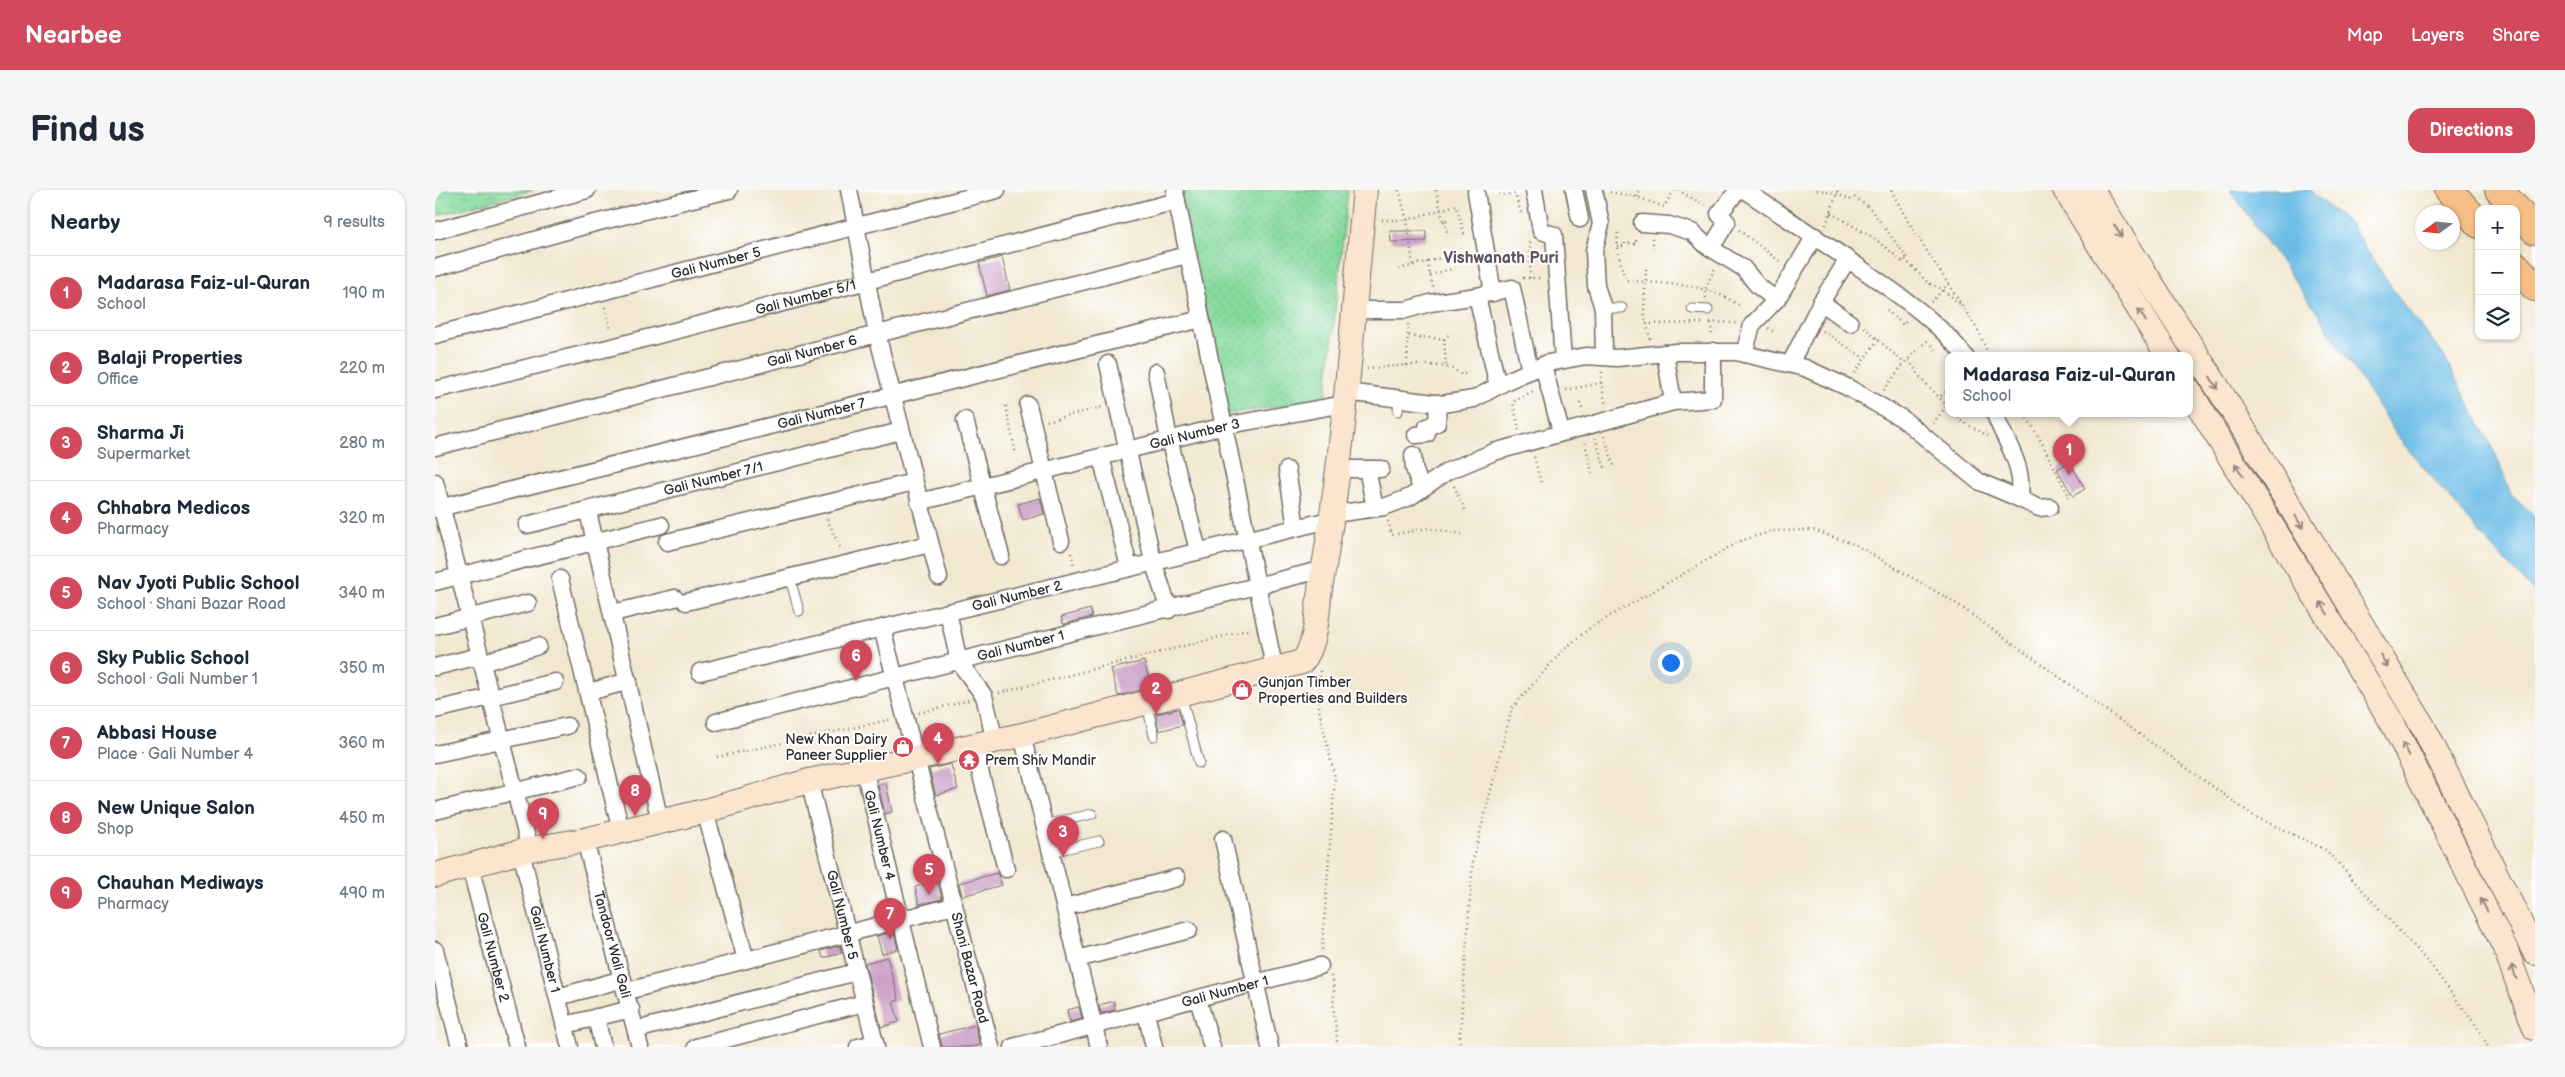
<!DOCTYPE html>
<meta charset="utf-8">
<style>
:root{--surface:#fff;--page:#f6f6f7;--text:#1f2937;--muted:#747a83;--line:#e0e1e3;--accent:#d1495b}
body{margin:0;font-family:"Balsamiq Sans",sans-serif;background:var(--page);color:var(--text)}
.controls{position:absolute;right:15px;top:15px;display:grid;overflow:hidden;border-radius:10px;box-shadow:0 1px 4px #0004}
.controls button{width:45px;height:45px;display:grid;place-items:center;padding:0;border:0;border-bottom:1px solid var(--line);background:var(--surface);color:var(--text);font:25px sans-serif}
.compass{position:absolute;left:1980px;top:15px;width:45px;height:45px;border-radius:50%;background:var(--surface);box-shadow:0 1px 4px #0004;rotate:255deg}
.you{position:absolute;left:1235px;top:472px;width:18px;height:18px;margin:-12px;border:4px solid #fff;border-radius:50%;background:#1a73e8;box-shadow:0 0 0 8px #1a73e833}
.badge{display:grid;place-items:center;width:32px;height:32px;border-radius:50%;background:var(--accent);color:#fff;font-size:16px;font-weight:700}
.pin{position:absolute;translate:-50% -41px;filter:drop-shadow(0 1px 2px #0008)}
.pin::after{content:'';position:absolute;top:26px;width:18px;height:15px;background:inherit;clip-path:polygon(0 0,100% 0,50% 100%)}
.popup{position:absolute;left:1510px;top:162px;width:248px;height:65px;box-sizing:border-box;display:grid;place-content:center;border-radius:10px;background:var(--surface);filter:drop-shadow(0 1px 4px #0005);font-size:16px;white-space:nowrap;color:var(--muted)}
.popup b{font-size:19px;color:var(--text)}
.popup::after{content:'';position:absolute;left:50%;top:100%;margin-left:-10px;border:10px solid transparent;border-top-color:var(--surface)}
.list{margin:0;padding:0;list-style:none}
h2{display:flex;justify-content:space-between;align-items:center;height:65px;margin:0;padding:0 20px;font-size:21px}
h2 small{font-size:16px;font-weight:400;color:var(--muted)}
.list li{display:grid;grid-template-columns:32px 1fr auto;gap:15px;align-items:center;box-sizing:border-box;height:75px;padding:0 20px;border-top:1px solid var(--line)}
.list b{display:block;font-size:19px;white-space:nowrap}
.list p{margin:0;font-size:16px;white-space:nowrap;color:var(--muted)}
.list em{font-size:16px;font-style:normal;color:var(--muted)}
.icon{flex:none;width:28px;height:28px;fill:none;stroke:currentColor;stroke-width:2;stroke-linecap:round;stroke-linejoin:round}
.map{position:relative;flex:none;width:2100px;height:857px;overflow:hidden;border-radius:15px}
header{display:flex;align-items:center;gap:30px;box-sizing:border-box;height:70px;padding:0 25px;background:var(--accent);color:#fff}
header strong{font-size:24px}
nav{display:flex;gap:28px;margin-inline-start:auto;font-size:18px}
.intro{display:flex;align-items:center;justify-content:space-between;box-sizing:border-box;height:120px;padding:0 30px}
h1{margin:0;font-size:35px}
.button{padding:12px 22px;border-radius:15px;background:var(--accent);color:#fff;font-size:18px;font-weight:700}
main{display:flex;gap:30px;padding:0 30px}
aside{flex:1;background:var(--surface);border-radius:15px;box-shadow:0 1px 4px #0004}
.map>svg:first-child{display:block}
.grass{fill:url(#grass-dots);stroke:#588264}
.wetland{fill:url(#wetland-marsh);stroke:#588264}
.water{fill:#6abce5;stroke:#4a7488}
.building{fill:#cca0c8}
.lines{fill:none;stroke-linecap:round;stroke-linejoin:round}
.lane-casing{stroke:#716d65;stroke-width:11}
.street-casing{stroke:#716d65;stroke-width:19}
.secondary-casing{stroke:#716d65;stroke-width:26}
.highway-casing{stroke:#716d65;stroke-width:30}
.path{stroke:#716d65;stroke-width:2.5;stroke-dasharray:1 4;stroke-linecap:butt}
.lane{stroke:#fff;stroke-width:9}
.street{stroke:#fff;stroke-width:16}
.secondary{stroke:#fbe5cf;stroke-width:24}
.highway{stroke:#f5be86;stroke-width:28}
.rail{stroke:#2b2b2b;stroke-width:4;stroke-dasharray:8 4;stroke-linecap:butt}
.oneway{stroke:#93887d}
.labels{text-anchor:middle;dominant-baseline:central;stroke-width:4;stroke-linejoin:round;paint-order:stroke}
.street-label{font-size:14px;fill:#2b2b2b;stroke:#fff}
.poi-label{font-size:14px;fill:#2b2b2b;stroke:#fff;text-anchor:start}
.quarter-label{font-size:16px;font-weight:bold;fill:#635462;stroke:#fff}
</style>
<header>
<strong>Nearbee</strong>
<nav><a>Map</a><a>Layers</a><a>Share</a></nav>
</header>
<div class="intro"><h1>Find us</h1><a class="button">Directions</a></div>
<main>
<aside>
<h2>Nearby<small>9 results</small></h2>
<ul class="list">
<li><span class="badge">1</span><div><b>Madarasa Faiz-ul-Quran</b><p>School</p></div><em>190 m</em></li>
<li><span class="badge">2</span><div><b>Balaji Properties</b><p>Office</p></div><em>220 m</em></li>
<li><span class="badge">3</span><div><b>Sharma Ji</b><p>Supermarket</p></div><em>280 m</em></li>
<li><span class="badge">4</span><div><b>Chhabra Medicos</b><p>Pharmacy</p></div><em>320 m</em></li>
<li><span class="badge">5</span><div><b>Nav Jyoti Public School</b><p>School · Shani Bazar Road</p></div><em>340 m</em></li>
<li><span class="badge">6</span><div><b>Sky Public School</b><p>School · Gali Number 1</p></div><em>350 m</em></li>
<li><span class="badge">7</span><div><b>Abbasi House</b><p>Place · Gali Number 4</p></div><em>360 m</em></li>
<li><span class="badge">8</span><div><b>New Unique Salon</b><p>Shop</p></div><em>450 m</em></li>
<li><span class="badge">9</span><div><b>Chauhan Mediways</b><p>Pharmacy</p></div><em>490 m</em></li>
</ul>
</aside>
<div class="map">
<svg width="2100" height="857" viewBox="0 0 2100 857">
<defs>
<pattern id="grass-dots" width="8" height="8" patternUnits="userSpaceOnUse" patternTransform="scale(1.25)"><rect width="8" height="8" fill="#84d99c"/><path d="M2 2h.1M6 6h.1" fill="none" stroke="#72ba87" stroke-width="1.8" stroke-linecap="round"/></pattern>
<pattern id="wetland-marsh" width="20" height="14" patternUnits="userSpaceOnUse" patternTransform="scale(1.25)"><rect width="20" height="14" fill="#84d99c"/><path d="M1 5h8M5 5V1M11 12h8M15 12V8" fill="none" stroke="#72ba87"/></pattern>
</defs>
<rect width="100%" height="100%" fill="#fff"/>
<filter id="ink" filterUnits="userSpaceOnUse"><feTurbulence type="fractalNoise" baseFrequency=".02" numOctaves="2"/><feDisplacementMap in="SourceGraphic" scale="10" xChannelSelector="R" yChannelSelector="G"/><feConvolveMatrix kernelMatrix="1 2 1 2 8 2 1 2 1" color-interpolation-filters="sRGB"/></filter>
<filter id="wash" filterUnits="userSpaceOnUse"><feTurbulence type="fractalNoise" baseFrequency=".0096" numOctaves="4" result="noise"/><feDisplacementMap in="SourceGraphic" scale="20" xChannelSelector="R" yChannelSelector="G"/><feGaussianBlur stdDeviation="1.12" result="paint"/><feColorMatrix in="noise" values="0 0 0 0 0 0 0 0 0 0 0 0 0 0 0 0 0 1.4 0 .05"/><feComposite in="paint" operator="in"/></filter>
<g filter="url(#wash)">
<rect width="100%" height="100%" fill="#f2e8d0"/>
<path class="grass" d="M745,0H913L891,210L791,224Z"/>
<path class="wetland" d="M0,0H99L0,26Z"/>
<path class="water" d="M1795,0H1876L1879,5L1915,34L1962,106L2009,166L2061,265L2076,305L2100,327V403L2049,348L1965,250L1882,122Z"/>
<g id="blocks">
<path class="building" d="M955,41H991V51L956,52Z
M567,67L575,100L552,106L544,73Z
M1635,272L1650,299L1638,306L1622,279Z
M605,308L609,324L588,330L583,314Z
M655,419L657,427L628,434L626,427Z
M709,471L716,497L683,506L676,479Z
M743,519L748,535L724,541L721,524Z
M516,574L523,599L501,605L494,579Z
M451,593L457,622L450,624L443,595Z
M562,683L567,695L527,706L524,693Z
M502,691L507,709L484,714L480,697Z
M459,742L463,759L447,764L442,746Z
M405,756L407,763L388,768L386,761Z
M452,767L464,810L458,812L464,832L446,837L430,773Z
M679,811L680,820L666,823L664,815Z
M644,817L647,829L635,832L632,820Z
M540,835L545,855L536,857H507L504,844Z"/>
</g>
</g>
<g filter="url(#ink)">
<use href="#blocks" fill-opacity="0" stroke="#716d65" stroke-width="1"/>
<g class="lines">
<g class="lane-casing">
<path id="lane" d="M1168,118H1187
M1257,119L1273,120
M963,221L964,208
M355,388L364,421
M746,505L764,573
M712,514L719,546
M609,635L657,624
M616,662L664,651"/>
</g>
<g class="street-casing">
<g id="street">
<path d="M414,0L442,144L504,387"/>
<path d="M1099,0L1106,41L1119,45L1128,170"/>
<path d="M1139,0L1145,29"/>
<path d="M1159,0L1166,34L1159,61L1161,96L1168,118L1169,165"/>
<path d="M1309,0C1350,27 1391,54 1431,82C1466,107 1503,131 1530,166"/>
<path d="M740,2L840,481"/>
<path d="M1041,2L1058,103"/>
<path d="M1207,33L1234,35L1257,42L1272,56L1308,78L1323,96L1341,110"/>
<path d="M0,41L152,0"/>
<path d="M1276,58L1292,32L1284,24L1303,0"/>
<path d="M0,78L156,34L294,0"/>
<path d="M1042,106L1063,196"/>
<path d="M1386,112L1415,133"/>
<path d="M918,120H971L995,113L1042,106L1077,98L1095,181"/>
<path id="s1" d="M0,145L562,0"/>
<path d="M1230,163L1238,212"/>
<path d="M1309,164L1317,135L1342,109L1380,46"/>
<path d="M673,174L718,371L734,420"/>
<path d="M1355,174L1386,112L1413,69"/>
<path d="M1108,175L1126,242"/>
<path d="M721,182L734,249L763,360"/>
<path id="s2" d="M0,200L181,156L742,11"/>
<path d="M911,202L1007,214L1039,209L1074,190L1113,173L1151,166L1182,168L1241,162H1301L1370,178L1412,197L1468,229L1543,291L1585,309"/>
<path d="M593,215L626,351"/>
<path d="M1560,224C1571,255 1589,272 1585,309L1604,318L1615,317"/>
<path d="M530,230L566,366"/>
<path d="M981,245L992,244V237L1002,233L1003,213"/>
<path id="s3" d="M0,257L752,65"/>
<path d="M978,265L979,278L986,298"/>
<path d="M666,267L694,377"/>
<path d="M903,279H946"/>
<path d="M932,279L940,318"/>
<path d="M852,280L861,337"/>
<path d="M0,292L95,659"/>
<path id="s4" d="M484,312L789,236L909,214"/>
<path id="s5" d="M0,319L766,129"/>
<path d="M899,324L949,317L975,307L1013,281L1059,262L1238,212L1278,209V161"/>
<path d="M154,326L225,631"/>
<path id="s6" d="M92,335L466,241"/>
<path d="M232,352L479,292"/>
<path d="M125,389L186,641"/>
<path d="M0,392L226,335L214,338"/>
<path d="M251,412L495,354"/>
<path d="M513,422L524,472L549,506L560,551"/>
<path d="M178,423L240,408"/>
<path d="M0,436L93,413"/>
<path id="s7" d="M447,438L556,857"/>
<path d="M46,473L103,456"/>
<path d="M0,477L44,466"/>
<path id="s8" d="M265,482L898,329"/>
<path d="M154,502L194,491"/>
<path d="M0,520L120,492"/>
<path id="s9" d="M281,532L889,379"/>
<path d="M587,545L664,857"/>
<path d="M538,555L571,679"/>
<path d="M0,564L132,536"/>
<path id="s10" d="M429,579L497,857"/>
<path id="s11" d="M374,591L441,857"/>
<path d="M0,621L144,586"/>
<path d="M270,621L311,770"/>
<path d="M788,649L835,857"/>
<path id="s12" d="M150,650L205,857"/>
<path id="s13" d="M86,662L135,857"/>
<path id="s14" d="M35,676L82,857"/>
<path d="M630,717L742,688"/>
<path d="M0,760L25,857"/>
<path d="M642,769L754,740"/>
<path d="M192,801L518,716"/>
<path d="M123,807L188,789"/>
<path d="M763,809L777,857"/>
<path d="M711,823L719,857"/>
<path d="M161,827L168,857"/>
<path d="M130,835L196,819"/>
<path d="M201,840L421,782"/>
<path d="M261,857L429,813"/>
<path d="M423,857L440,853"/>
<path id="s15" d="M578,857L885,776"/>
</g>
</g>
<g class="secondary-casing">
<path id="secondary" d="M1630,0L1733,166
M1657,0L1802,228L1988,536L2100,763
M1754,200L1958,534L2070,758L2100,838
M0,685L95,659L150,650L270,621L374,591L587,545L867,472C882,455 882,421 885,399C909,268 917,133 930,0"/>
</g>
<g class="highway-casing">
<path id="highway" d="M2014,0L2044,34
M2064,0L2081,19
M2081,19L2100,40
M2081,76L2100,97"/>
</g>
<path class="path" d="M964,0L972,30L978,75
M1001,0L1008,31L1016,29
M1061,0L1065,5L1080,4L1086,23
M1243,0L1272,17
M1382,0L1403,4L1415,10L1419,7L1435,18L1472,68L1470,69
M1456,0L1474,33L1544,142L1554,166
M1175,2L1202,7L1229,17L1239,0
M1202,7L1204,0
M1396,23L1439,48L1467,71L1470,69L1493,93L1507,99L1525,114
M947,30H972L1021,15L1029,43H1033
M1009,31L1012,42
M1391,35L1403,0
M1304,40L1347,73
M1183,43L1182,59L1190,90C1229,95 1271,91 1305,116
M1217,48L1219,59
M1095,52V88
M1182,56H1190V53L1201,54V46
M992,72L998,97
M964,79L1006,68
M1211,79L1209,122L1215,149
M995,85L1023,77
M1088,88H1107
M1271,108L1270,99L1280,78
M1496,112L1514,93
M170,117L176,141
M1452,120L1468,135L1471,131
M1275,132L1302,133
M1276,133L1277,147
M1211,134L1267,133
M1429,137L1469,173
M1333,138L1339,142
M1388,141L1429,168
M974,146L1009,149L1015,144
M1009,149L1011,177
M1497,155L1503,163
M1474,170L1485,187L1514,218
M972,175L973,134
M932,179C951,177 1014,168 1026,185L1034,182
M1167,182L1166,193L1171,216
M1420,183L1443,149
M1131,200L1166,193
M1449,200L1469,173L1493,150
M1506,206L1514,199
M1145,213L1148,221
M571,216L581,265
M1519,224L1526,231L1553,246
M1589,224C1607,249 1619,279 1634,306L1629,310
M612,231L667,217
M1498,233L1514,213
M1084,240L1078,212L1098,201
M1169,246L1179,276
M1160,248L1170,278
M1150,253L1157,283
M1099,267L1106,293
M1019,296L1031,322
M392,329L406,360
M953,331L957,345L993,338L1027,344
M636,363L639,375
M885,481L884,520L900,588L887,760
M564,503L816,439
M484,523L534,510
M282,567L454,530
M896,786C902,799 897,810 899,823C900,833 902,842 902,852
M1024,857L1038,670L1077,518L1128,460L1156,437L1305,351L1338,341L1378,340L1421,355L1519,412L1819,626L1891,660L1998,778L2043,838L2053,857"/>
<use href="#lane" class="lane"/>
<use href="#street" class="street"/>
<use href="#secondary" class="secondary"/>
<use href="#highway" class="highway"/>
<path class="rail" d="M2097,0L2100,4"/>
</g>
<defs><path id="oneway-shaft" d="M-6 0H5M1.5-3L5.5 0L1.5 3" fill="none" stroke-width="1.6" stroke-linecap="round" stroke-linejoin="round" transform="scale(1.25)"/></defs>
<g class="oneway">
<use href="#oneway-shaft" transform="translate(1683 41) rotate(58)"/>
<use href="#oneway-shaft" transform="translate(1707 125) rotate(-122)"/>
<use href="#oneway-shaft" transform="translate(1779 193) rotate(58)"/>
<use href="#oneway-shaft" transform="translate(1804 280) rotate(-122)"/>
<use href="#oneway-shaft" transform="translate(1864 332) rotate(59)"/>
<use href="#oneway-shaft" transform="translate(1889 418) rotate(-121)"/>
<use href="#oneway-shaft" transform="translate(1949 471) rotate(59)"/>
<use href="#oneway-shaft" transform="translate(1971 559) rotate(-117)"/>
<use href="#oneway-shaft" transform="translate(2049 715) rotate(-117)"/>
<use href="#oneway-shaft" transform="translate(2079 782) rotate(-110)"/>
</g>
</g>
<defs>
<g id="shop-disc" transform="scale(1.125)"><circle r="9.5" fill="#d1495b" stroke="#fff"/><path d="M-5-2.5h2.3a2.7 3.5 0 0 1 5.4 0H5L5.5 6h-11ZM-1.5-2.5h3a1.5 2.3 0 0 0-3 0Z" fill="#fff"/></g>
<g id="temple-disc" transform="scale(1.125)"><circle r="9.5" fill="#d1495b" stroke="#fff"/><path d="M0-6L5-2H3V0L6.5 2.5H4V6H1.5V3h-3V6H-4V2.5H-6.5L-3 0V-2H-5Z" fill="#fff"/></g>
</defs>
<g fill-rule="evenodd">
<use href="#shop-disc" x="807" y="500"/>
<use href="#shop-disc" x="468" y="557"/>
<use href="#temple-disc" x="534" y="570"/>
</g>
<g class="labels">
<g class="street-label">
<text stroke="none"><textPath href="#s1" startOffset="290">Gali Number 5</textPath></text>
<text stroke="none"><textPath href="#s2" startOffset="382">Gali Number 5/1</textPath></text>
<text stroke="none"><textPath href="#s3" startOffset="389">Gali Number 6</textPath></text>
<text stroke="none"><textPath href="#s5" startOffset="398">Gali Number 7</textPath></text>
<text stroke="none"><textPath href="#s4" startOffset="284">Gali Number 3</textPath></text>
<text stroke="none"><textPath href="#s6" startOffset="192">Gali Number 7/1</textPath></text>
<text stroke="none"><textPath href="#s8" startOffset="326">Gali Number 2</textPath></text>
<text stroke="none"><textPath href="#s9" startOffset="314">Gali Number 1</textPath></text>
<text stroke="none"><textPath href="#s10" startOffset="68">Gali Number 4</textPath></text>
<text stroke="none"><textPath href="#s11" startOffset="138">Gali Number 5</textPath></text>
<text stroke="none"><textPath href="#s12" startOffset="108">Tandoor Wali Gali</textPath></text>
<text stroke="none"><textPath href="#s13" startOffset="100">Gali Number 1</textPath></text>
<text stroke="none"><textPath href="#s14" startOffset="94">Gali Number 2</textPath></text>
<text stroke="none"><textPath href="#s7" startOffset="351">Shani Bazar Road</textPath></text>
<text stroke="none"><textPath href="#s15" startOffset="219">Gali Number 1</textPath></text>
</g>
<g class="poi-label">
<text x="823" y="492">Gunjan Timber<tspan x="823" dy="16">Properties and Builders</tspan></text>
<text x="452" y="549" text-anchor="end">New Khan Dairy<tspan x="452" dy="16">Paneer Supplier</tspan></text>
<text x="550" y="570">Prem Shiv Mandir</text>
</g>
<g class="quarter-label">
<text x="1066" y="68">Vishwanath Puri</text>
</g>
</g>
</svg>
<div class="controls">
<button>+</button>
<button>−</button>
<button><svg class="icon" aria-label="layers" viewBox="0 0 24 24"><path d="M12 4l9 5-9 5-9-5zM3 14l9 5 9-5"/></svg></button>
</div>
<svg class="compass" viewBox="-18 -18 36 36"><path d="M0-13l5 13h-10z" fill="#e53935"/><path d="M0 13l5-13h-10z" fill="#747a83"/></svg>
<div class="you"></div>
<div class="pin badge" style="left:1634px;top:285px">1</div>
<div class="popup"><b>Madarasa Faiz-ul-Quran</b>School</div>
<div class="pin badge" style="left:721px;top:524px">2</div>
<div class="pin badge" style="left:628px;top:667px">3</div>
<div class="pin badge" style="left:503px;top:574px">4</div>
<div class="pin badge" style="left:494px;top:705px">5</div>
<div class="pin badge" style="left:421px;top:491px">6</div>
<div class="pin badge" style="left:455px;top:749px">7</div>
<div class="pin badge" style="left:200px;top:626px">8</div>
<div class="pin badge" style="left:108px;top:649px">9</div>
</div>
</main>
